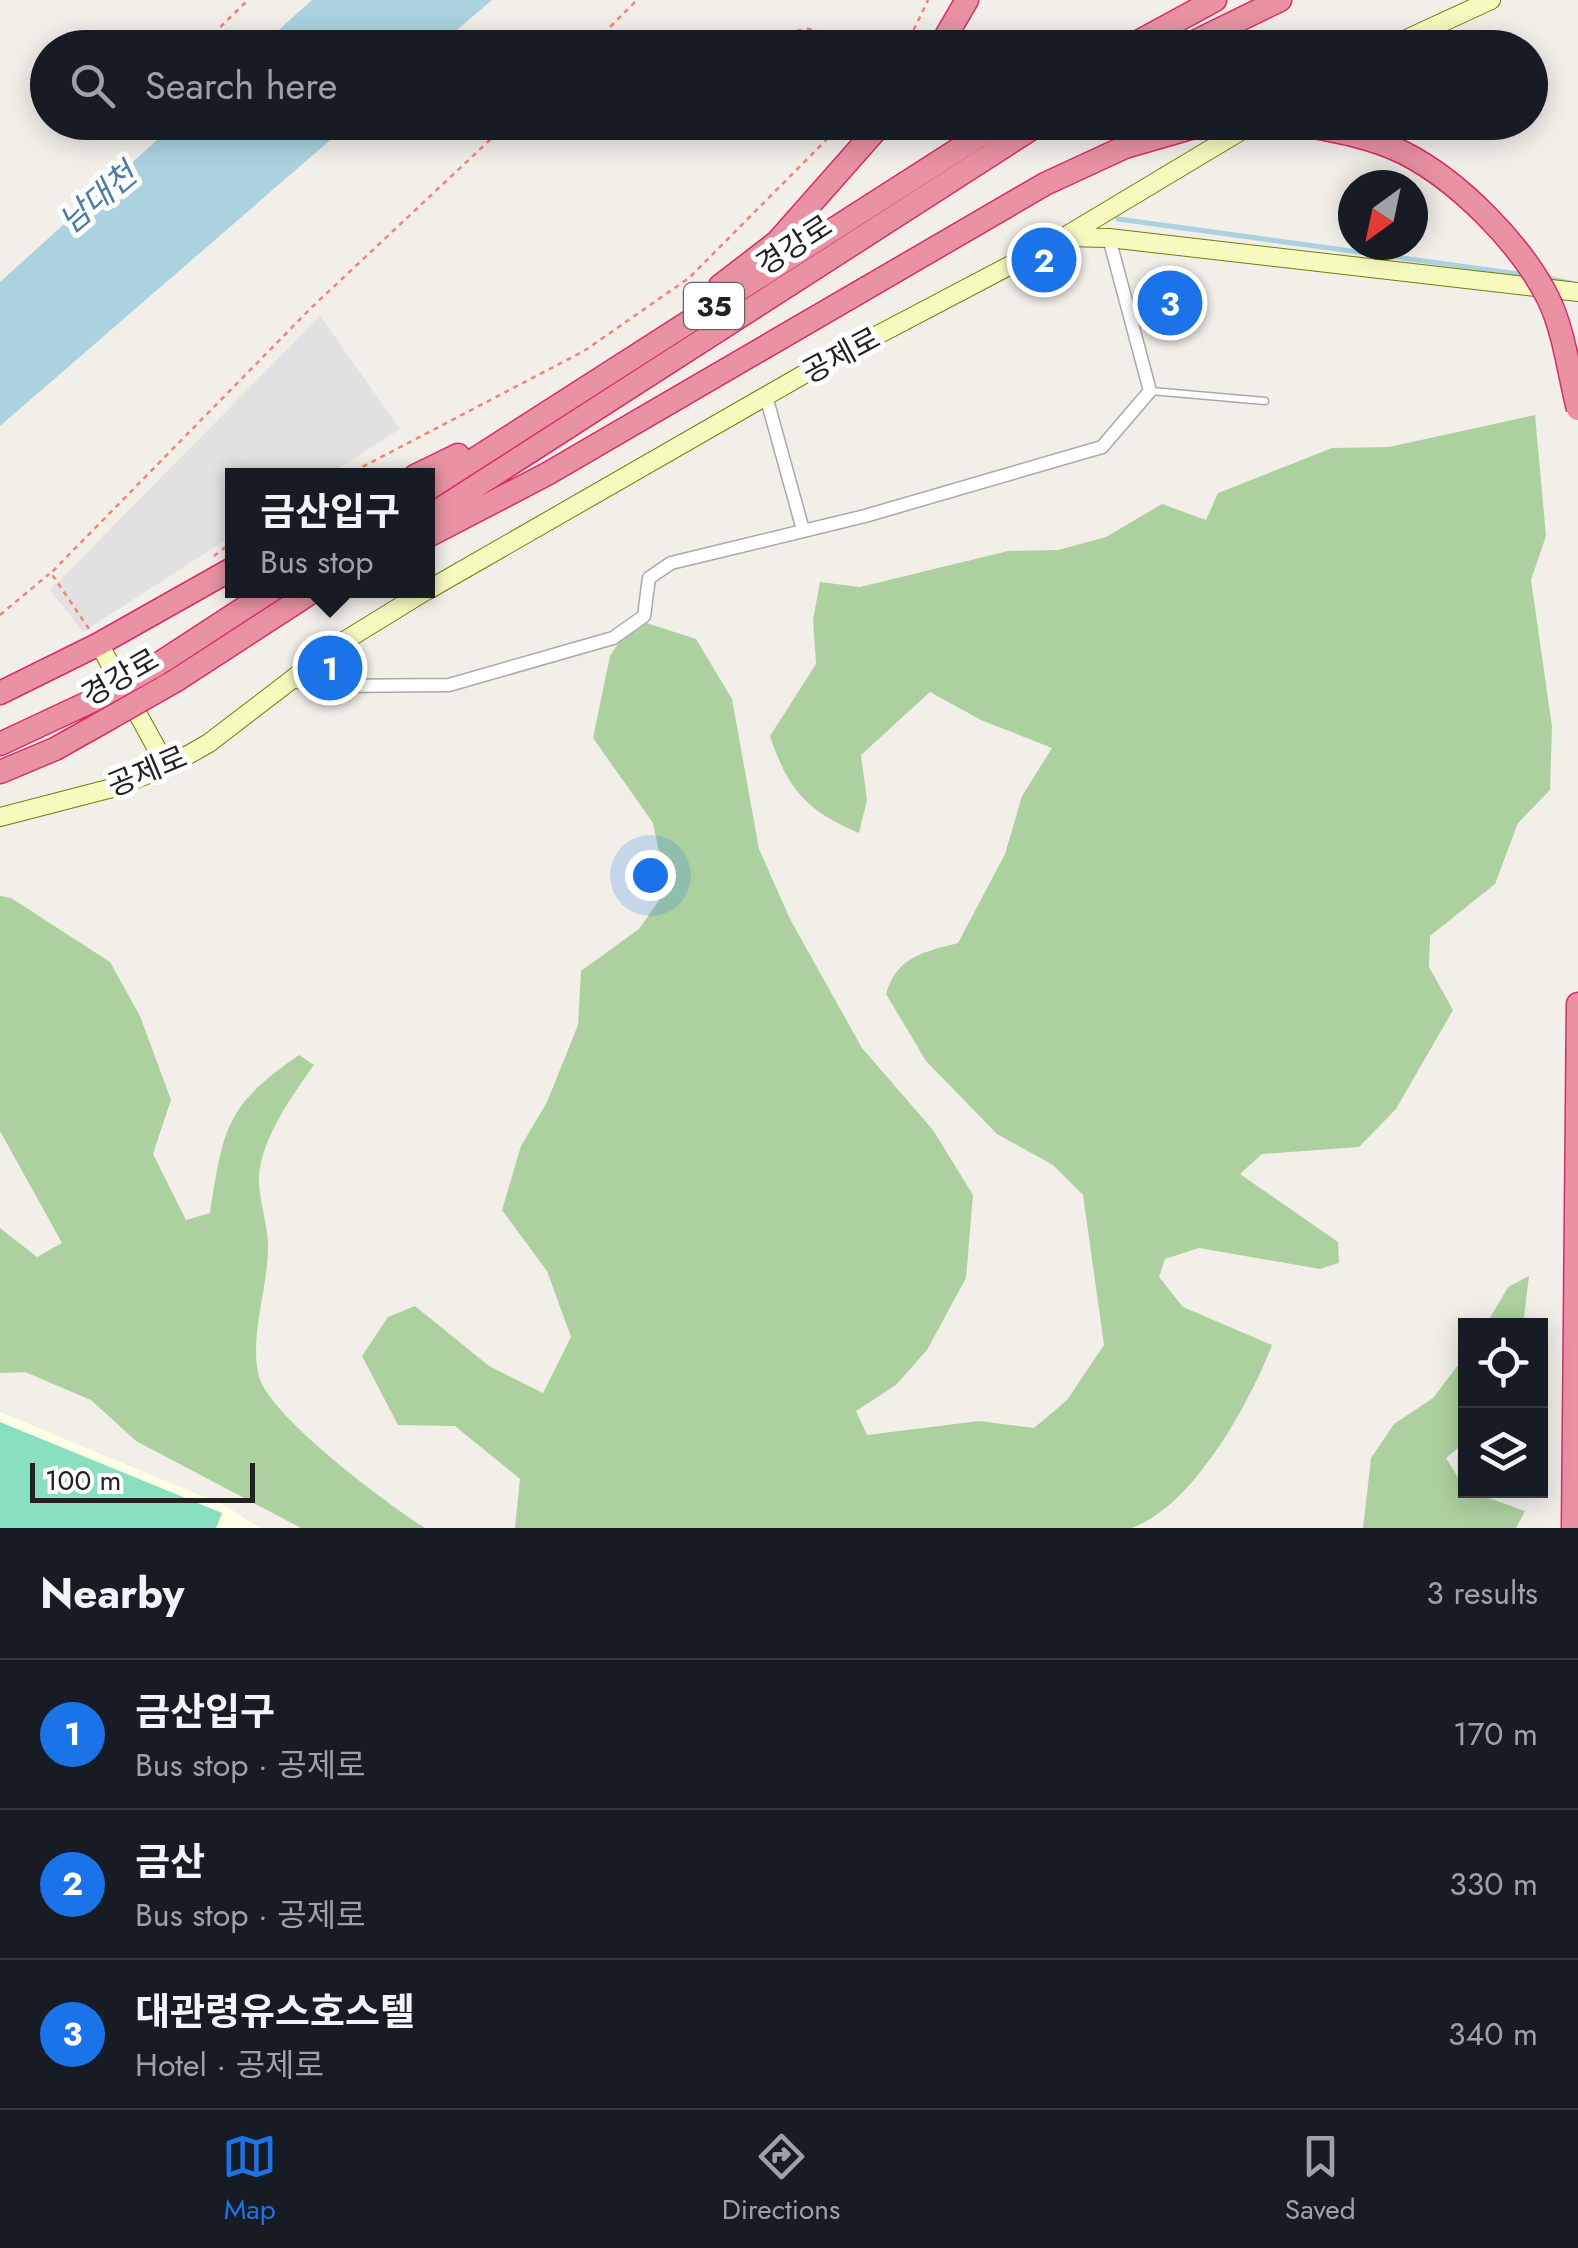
<!DOCTYPE html>
<meta charset="utf-8">
<style>
:root{--surface:#171b24;--page:#20242c;--text:#f1f3f6;--muted:#9ea1a6;--line:#363941;--accent:#1a73e8}
body{margin:0;font-family:Jost,"Noto Sans KR",sans-serif;background:var(--page);color:var(--text)}
.controls{position:absolute;right:30px;bottom:30px;display:grid;overflow:hidden;border-radius:0px;box-shadow:0 5px 25px #0003}
.controls button{width:90px;height:90px;display:grid;place-items:center;padding:0;border:0;border-bottom:2px solid var(--line);background:var(--surface);color:var(--text);font:50px sans-serif}
.compass{position:absolute;left:1338px;top:170px;width:90px;height:90px;border-radius:50%;background:var(--surface);box-shadow:0 5px 25px #0003;rotate:213deg}
.scale{position:absolute;left:30px;bottom:25px;width:225px;box-sizing:border-box;padding-left:10px;border:5px solid #222;border-top:0;font-size:28px;line-height:35px;white-space:nowrap;color:#222;-webkit-text-stroke:8px #fff;paint-order:stroke}
.you{position:absolute;left:650px;top:875px;width:35px;height:35px;margin:-25px;border:8px solid #fff;border-radius:50%;background:#1a73e8;box-shadow:0 0 0 15px #1a73e833}
.badge{display:grid;place-items:center;width:65px;height:65px;border-radius:50%;background:var(--accent);color:#fff;font-size:32px;font-weight:700}
.pin{position:absolute;translate:-50% -50%;border:5px solid #fff;box-shadow:0 2px 10px #0006}
.popup{position:absolute;left:225px;top:468px;width:210px;height:130px;box-sizing:border-box;display:grid;place-content:center;border-radius:0px;background:var(--surface);filter:drop-shadow(0 2px 8px #0005);font-size:32px;white-space:nowrap;color:var(--muted)}
.popup b{font-size:38px;color:var(--text)}
.popup::after{content:'';position:absolute;left:50%;top:100%;margin-left:-20px;border:20px solid transparent;border-top-color:var(--surface)}
.list{margin:0;padding:0;list-style:none}
h2{display:flex;justify-content:space-between;align-items:center;height:130px;margin:0;padding:0 40px;font-size:42px}
h2 small{font-size:32px;font-weight:400;color:var(--muted)}
.list li{display:grid;grid-template-columns:65px 1fr auto;gap:30px;align-items:center;box-sizing:border-box;height:150px;padding:0 40px;border-top:2px solid var(--line)}
.list b{display:block;font-size:38px;white-space:nowrap}
.list p{margin:0;font-size:32px;white-space:nowrap;color:var(--muted)}
.list em{font-size:32px;font-style:normal;color:var(--muted)}
.icon{flex:none;width:55px;height:55px;fill:none;stroke:currentColor;stroke-width:2;stroke-linecap:round;stroke-linejoin:round}
.map{position:relative;flex:none;width:1578px;height:1528px;overflow:hidden}
.search{position:absolute;background:var(--surface);box-shadow:0 5px 25px #0003;left:30px;right:30px;top:30px;height:110px;display:flex;align-items:center;gap:25px;box-sizing:border-box;padding:0 35px;border-radius:55px;color:var(--muted);font-size:38px}
.sheet{height:580px;background:var(--surface)}
nav{display:flex;justify-content:space-around;align-items:center;box-sizing:border-box;height:140px;border-top:2px solid var(--line);background:var(--surface);font-size:28px;color:var(--muted)}
nav a{display:grid;justify-items:center;gap:5px}
nav .on{color:var(--accent)}
.map>svg:first-child{display:block}
.education{fill:#ffffe5}
.forest{fill:#add19e}
.pitch{fill:#88e0be}
.parking{fill:#e2e2e2}
.water{fill:#aad3df}
.lines{fill:none;stroke-linecap:round;stroke-linejoin:round}
.stream{stroke:#aad3df;stroke-width:5}
.lane-casing{stroke:#a9a9a9;stroke-width:9}
.street-casing{stroke:#a9a9a9;stroke-width:15}
.secondary-casing{stroke:#707d05;stroke-width:20}
.highway-casing{stroke:#dc2a67;stroke-width:25}
.path{stroke:#fa8072;stroke-width:2.5;stroke-dasharray:5 5;stroke-linecap:butt}
.lane{stroke:#fff;stroke-width:6}
.street{stroke:#fff;stroke-width:12}
.secondary{stroke:#f7fabf;stroke-width:18}
.highway{stroke:#e892a2;stroke-width:22}
.highway-bridge-casing{stroke:#dc2a67;stroke-width:25;stroke-linecap:butt}
.highway-bridge{stroke:#e892a2;stroke-width:22}
.labels{text-anchor:middle;dominant-baseline:central;stroke-width:10;stroke-linejoin:round;paint-order:stroke}
.shield{fill:#fff;stroke:#646464;stroke-width:2.5}
.shield-label{font-size:28px;font-weight:bold;fill:#222}
.street-label{font-size:30px;fill:#222;stroke:#fff}
.water-label{font-size:32px;font-style:italic;fill:#4a7aab;stroke:#fff}
</style>
<div class="map">
<svg width="1578" height="1528" viewBox="0 0 1578 1528">
<rect width="100%" height="100%" fill="#f2efe9"/>
<path class="education" d="M0,1412L226,1506L260,1528H0Z"/>
<path class="forest" d="M1535,415L1546,536L1531,580L1552,727L1550,790L1518,823L1495,884L1430,936L1429,967L1453,1010L1396,1109L1359,1147L1262,1154L1240,1174L1338,1242L1339,1263L1320,1269L1199,1248L1165,1259L1159,1277L1183,1307L1272,1345C1250,1403 1192,1508 1131,1528H515L520,1479L455,1426L398,1425L362,1356L388,1317L415,1306L489,1366L543,1393L571,1337L547,1271L502,1210L521,1146L547,1102L578,1025L581,971L639,929L667,889L653,823L593,738L610,656L634,619L696,639L732,699L759,849L790,919L862,1048L933,1130L973,1195L966,1278L927,1350L896,1385L856,1411L867,1435L979,1421L1034,1428L1067,1400L1104,1345L1083,1195L1053,1165L997,1134L926,1061L886,994C897,956 924,952 958,943L1005,854L1022,796L1052,748L981,720L930,692L861,755L867,800L859,833C807,811 788,790 770,736L816,664L813,620L820,582L860,587L1008,551L1058,550L1106,537L1162,504L1206,520L1218,493L1332,448L1389,447Z
M0,896L11,898L110,962L140,1016L171,1100L153,1154L186,1220L210,1213C223,1129 226,1105 299,1055L314,1065C293,1094 262,1138 259,1175C258,1197 267,1221 268,1243C269,1287 250,1329 258,1373C265,1414 389,1505 425,1528H301L136,1441L91,1400L25,1372L0,1373V1228L37,1257L62,1243L0,1131Z
M1529,1276L1523,1325H1486L1508,1287Z
M1465,1356V1442L1446,1458L1466,1490L1525,1511L1516,1528H1363L1371,1458L1394,1424L1433,1398Z"/>
<path class="pitch" d="M0,1422L222,1513L216,1528H0Z"/>
<path class="parking" d="M320,316L400,429L328,475L232,476V536L83,632L50,590Z"/>
<path class="water" d="M312,0H492L437,47H260Z
M177,122L350,123L0,426V282Z"/>
<g class="lines">
<path class="stream" d="M739,48L822,40L834,48
M1118,219L1526,275
M1547,278L1570,283"/>
<g class="lane-casing">
<path id="lane" d="M1151,391L1265,401"/>
</g>
<g class="street-casing">
<path id="street" d="M766,396L803,530
M290,681L332,686L449,685L613,638L644,616L649,578L671,563L865,516L1102,447L1150,391L1109,238"/>
</g>
<g class="secondary-casing">
<path id="secondary" d="M1387,48L1491,0
M1064,237L1109,238L1578,292
M428,590L813,369L1064,237L1254,123
M99,644L167,767
M0,817L112,788L167,767L209,743L333,648L427,590"/>
</g>
<g class="highway-casing">
<path id="highway" d="M939,48L967,0
M1127,48L1215,0
M1182,48L1280,0
M720,286L777,242L883,122
M415,476L458,455
M428,489L1001,122
M428,517L1042,122
M428,536L547,474L1045,184L1125,147L1208,123
M157,665L272,590
M175,681L315,590
M0,693L99,644L232,569
M0,744L96,699
M0,772L55,749L110,718
M1573,1528L1578,1004"/>
</g>
<path class="path" d="M599,41L622,48
M199,48L248,0
M589,48L637,0
M678,48L809,29L878,48
M905,48L928,0
M108,136L121,122
M345,476L584,351L689,278L844,122
M214,556L232,542
M0,615L49,574
M89,629L51,573L311,308L509,122"/>
<use href="#lane" class="lane"/>
<use href="#street" class="street"/>
<use href="#secondary" class="secondary"/>
<use href="#highway" class="highway"/>
<g class="highway-bridge-casing">
<path id="highway-bridge" d="M1286,122C1325,129 1368,135 1404,153C1459,181 1521,244 1548,298C1564,330 1569,374 1578,409
M1208,123L1284,122
M96,699L157,665
M110,718L175,681"/>
</g>
<use href="#highway-bridge" class="highway-bridge"/>
</g>
<g class="labels">
<rect class="shield" x="684" y="283" width="60" height="46" rx="8"/>
<g class="shield-label">
<text x="714" y="306">35</text>
</g>
<g class="street-label">
<text transform="translate(794 245) rotate(-33)">경강로</text>
<text transform="translate(841 355) rotate(-28)">공제로</text>
<text transform="translate(120 677) rotate(-30)">경강로</text>
<text transform="translate(147 771) rotate(-23)">공제로</text>
</g>
<g class="water-label">
<text transform="translate(98 198) rotate(-40)">남대천</text>
</g>
</g>
</svg>
<div class="controls">
<button><svg class="icon" aria-label="locate" viewBox="0 0 24 24"><circle cx="12" cy="12" r="6"/><path d="M12 2v4M12 18v4M2 12h4M18 12h4"/></svg></button>
<button><svg class="icon" aria-label="layers" viewBox="0 0 24 24"><path d="M12 4l9 5-9 5-9-5zM3 14l9 5 9-5"/></svg></button>
</div>
<svg class="compass" viewBox="-18 -18 36 36"><path d="M0-13l5 13h-10z" fill="#e53935"/><path d="M0 13l5-13h-10z" fill="#9ea1a6"/></svg>
<div class="scale">100 m</div>
<div class="you"></div>
<div class="pin badge" style="left:330px;top:668px">1</div>
<div class="popup"><b>금산입구</b>Bus stop</div>
<div class="pin badge" style="left:1044px;top:260px">2</div>
<div class="pin badge" style="left:1170px;top:303px">3</div>
<div class="search"><svg class="icon" aria-label="search" viewBox="0 0 24 24"><circle cx="10" cy="10" r="6"/><path d="M15 15l6 6"/></svg>Search here</div>
</div>
<section class="sheet">
<h2>Nearby<small>3 results</small></h2>
<ul class="list">
<li><span class="badge">1</span><div><b>금산입구</b><p>Bus stop · 공제로</p></div><em>170 m</em></li>
<li><span class="badge">2</span><div><b>금산</b><p>Bus stop · 공제로</p></div><em>330 m</em></li>
<li><span class="badge">3</span><div><b>대관령유스호스텔</b><p>Hotel · 공제로</p></div><em>340 m</em></li>
</ul>
</section>
<nav>
<a class="on"><svg class="icon" aria-label="map" viewBox="0 0 24 24"><path d="M3 6l6-2 6 2 6-2v14l-6 2-6-2-6 2zM9 4v14M15 6v14"/></svg>Map</a>
<a><svg class="icon" aria-label="directions" viewBox="0 0 24 24"><path d="M12 3l9 9-9 9-9-9zM9 14v-3h6M13 9l2 2-2 2"/></svg>Directions</a>
<a><svg class="icon" aria-label="saved" viewBox="0 0 24 24"><path d="M7 4h10v16l-5-4-5 4z"/></svg>Saved</a>
</nav>
